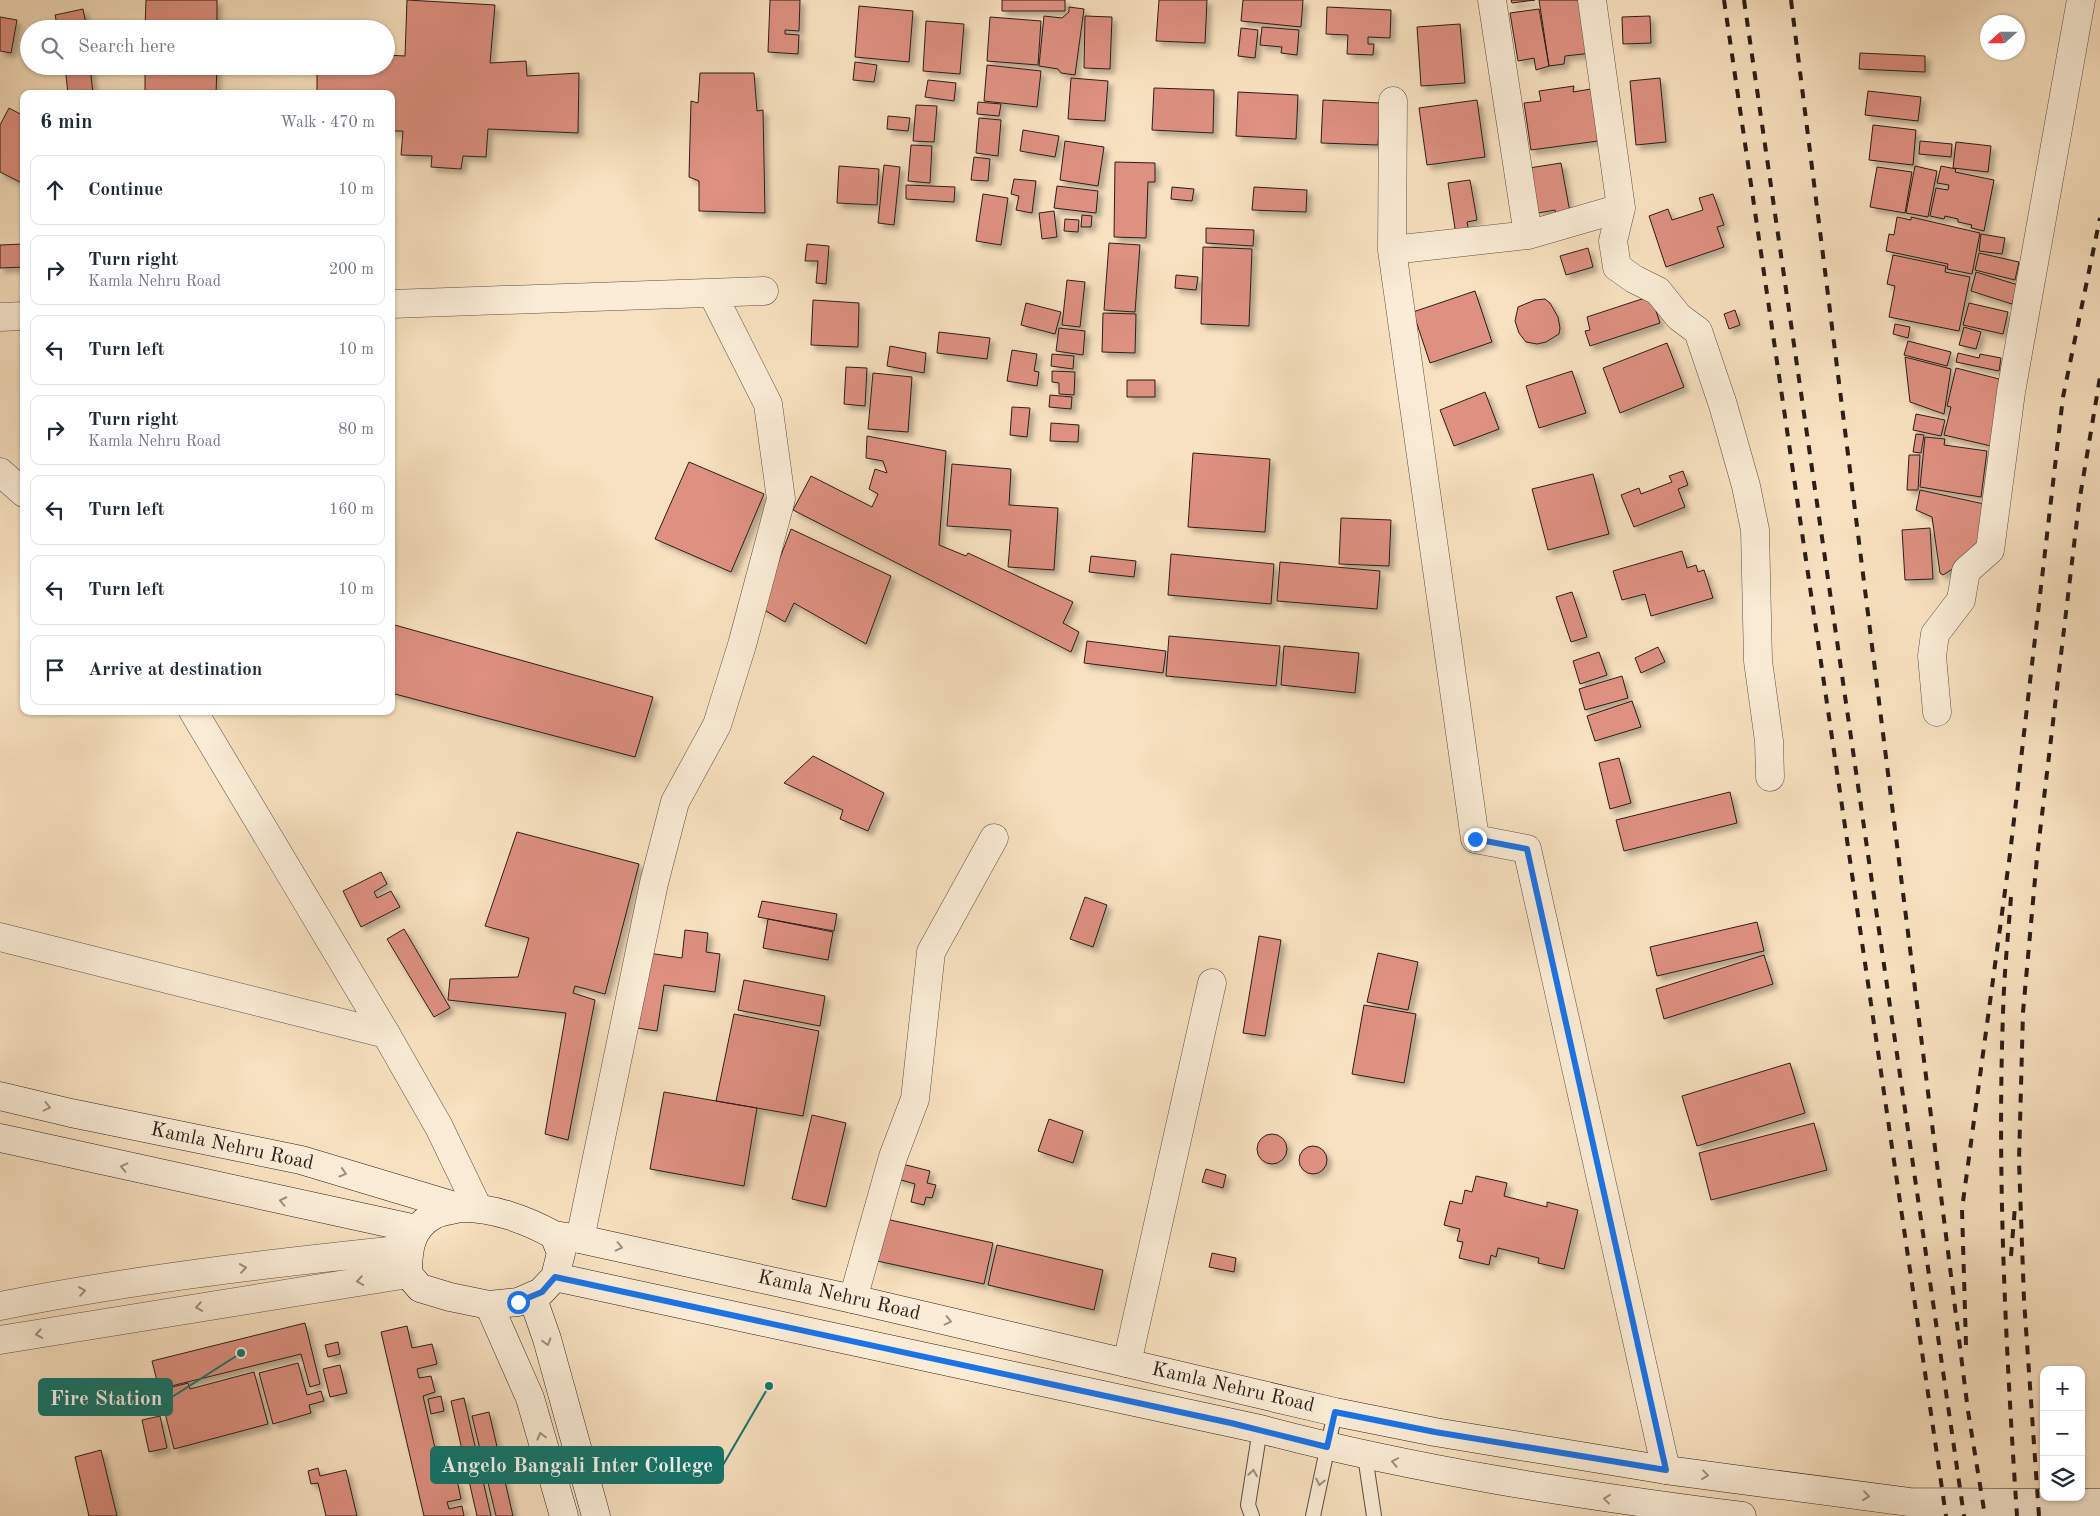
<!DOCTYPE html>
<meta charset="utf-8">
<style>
:root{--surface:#fff;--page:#f6f6f7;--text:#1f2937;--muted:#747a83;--line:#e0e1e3}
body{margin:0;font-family:"Old Standard TT",serif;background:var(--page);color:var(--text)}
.controls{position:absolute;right:15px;bottom:15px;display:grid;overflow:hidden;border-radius:10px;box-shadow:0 1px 4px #0004}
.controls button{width:45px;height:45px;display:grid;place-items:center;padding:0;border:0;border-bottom:1px solid var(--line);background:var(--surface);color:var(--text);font:25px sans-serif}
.compass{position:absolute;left:1980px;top:15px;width:45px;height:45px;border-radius:50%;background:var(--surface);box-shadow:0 1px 4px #0004;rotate:249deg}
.stop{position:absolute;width:15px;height:15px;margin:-11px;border:4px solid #1a73e8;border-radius:50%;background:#fff}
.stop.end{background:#1a73e8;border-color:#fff;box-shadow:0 1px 5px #0008}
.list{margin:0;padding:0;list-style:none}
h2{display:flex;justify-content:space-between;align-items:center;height:65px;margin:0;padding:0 20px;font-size:21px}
h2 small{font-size:16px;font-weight:400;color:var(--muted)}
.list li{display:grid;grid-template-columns:32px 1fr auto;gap:15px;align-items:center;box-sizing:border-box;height:70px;margin:0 10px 10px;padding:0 10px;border:1px solid var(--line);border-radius:10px}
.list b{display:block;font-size:19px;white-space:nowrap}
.list p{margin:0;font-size:16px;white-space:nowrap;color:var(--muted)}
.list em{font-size:16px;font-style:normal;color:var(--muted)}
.icon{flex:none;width:28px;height:28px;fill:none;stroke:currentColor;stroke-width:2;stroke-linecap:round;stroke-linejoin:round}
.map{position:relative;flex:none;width:2100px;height:1516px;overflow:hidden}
.search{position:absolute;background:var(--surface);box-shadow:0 1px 4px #0004;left:20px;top:20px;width:375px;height:55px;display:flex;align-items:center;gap:12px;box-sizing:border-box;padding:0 18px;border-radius:28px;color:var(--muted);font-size:19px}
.panel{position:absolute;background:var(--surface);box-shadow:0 1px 4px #0004;left:20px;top:90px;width:375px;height:625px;border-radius:10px}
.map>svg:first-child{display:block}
.building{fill:#de9081;stroke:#2b1e19;filter:url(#shadow)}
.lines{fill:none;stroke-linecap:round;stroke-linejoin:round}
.service-casing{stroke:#5e4f43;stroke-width:16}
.minor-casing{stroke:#5e4f43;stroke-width:29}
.tertiary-casing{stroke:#5e4f43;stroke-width:29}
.secondary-casing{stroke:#2b1e19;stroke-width:29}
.service{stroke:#faecd6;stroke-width:14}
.minor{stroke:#faecd6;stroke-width:28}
.tertiary{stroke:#faecd6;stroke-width:28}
.secondary{stroke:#faecd6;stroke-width:28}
.rail{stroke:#2b1e19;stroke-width:4;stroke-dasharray:9 9;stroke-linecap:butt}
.oneway{stroke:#9d8f81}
.route{stroke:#1a73e8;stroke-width:6}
.labels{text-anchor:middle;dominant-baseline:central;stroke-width:4;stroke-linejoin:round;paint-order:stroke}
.street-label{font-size:20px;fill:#2b1e19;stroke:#faecd6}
.leader{fill:none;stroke:#0f766e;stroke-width:2}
.callout-dot{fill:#0f766e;stroke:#faecd6;stroke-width:2}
.callout{fill:#0f766e;stroke:#0f766e;stroke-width:2}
.callout-label{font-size:21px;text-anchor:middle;font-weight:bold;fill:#fff}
</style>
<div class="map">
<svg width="2100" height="1516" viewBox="0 0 2100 1516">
<defs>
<filter id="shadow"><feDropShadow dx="4.5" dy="4.5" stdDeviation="2.5" flood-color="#0004"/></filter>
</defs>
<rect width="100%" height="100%" fill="#f8e1c0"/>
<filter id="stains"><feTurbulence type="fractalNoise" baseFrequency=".004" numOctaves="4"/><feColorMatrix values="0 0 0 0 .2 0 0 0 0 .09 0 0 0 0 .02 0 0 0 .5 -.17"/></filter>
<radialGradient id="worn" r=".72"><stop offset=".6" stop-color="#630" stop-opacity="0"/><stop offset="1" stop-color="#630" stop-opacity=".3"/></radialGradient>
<path class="building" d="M146,0H217V29H145Z
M407,0L495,5L490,63L526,61L527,76L579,73L578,133L488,129L486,157L463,156L461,169L431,167L432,156L401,155L403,131H391V94H317V66H386V55L405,56Z
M770,0H800L799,31L785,30V34L799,35L798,54L768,52Z
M1002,0H1065V11H1002Z
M1159,0H1207L1205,43L1156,41Z
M1243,0H1303L1301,27L1241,21Z
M1511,0H1535L1512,3Z
M1539,0H1584L1592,53L1565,56L1564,64L1549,66Z
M859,6L913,11L909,62L855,57Z
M1069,7L1084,9L1075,75L1061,73L1058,69L1039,66L1044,16L1062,18L1069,12Z
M1327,7L1391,10L1390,38L1368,37V44H1374L1373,55L1347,54L1348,35L1326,34Z
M83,9L87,29H58L55,15Z
M1539,9L1549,66L1536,70L1534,58L1518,61L1510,13Z
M1085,16L1112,17L1110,69L1084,68Z
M1650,16L1651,43L1623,44L1622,17Z
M0,17L17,20L11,53L0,51Z
M990,17L1041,21L1038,65L987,61Z
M926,21L964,24L960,74L923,71Z
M1460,24L1465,83L1421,86L1417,27Z
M1262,27L1299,30L1297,55L1281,53L1282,47L1260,45Z
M1241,28L1258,30L1255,58L1238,56Z
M1860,53L1925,56V72L1859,69Z
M855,62L877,65L874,82L853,80Z
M987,65L1041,71L1037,107L984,101Z
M65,66H90L93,94H68Z
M145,66H217L216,94H145Z
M700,73H754L757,111L763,110L765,213L699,211V181L689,177L691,101L698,103Z
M1071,78L1108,81L1105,121L1068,119Z
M1660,78L1666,142L1636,145L1630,81Z
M928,80L956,83L954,101L925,97Z
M1574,86L1573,92L1591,89L1598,141L1531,150L1524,103L1541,101L1539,91Z
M1154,88L1214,90L1213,133L1152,130Z
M1868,91L1921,97L1918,121L1865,115Z
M1238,92L1298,95L1296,139L1236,136Z
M1323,100L1380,103L1378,145L1321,143Z
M1477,100L1485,157L1427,165L1419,108Z
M978,102L1001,104L999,116L977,114Z
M916,105L937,106L934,142L913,141Z
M9,108L24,116V184L0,172V125Z
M888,116L910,118L908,131L887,129Z
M979,118L1001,120L998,156L976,153Z
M1873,125L1916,130L1913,165L1869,160Z
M1023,130L1059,136L1055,157L1020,151Z
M1065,141L1104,147L1098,186L1060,180Z
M1920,141L1952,144L1951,157L1919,154Z
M1956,142L1991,146L1988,172L1953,168Z
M911,145L932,146L930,183L908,181Z
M974,157L990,159L988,181L971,180Z
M1115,162L1155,163V182H1148L1146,238L1114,237Z
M1561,163L1571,218L1557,220L1555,210L1538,213L1529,168Z
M884,165L900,167L894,225L878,223Z
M839,166L879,169L877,205L837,203Z
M1915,166L1937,171L1928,217L1906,213Z
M1941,166L1956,169L1955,172L1994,180L1984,231L1971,228L1972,225L1958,222V219L1945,216L1944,219L1930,216L1936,188L1948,190L1949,185L1937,183Z
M1877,167L1912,172L1905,213L1870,207Z
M1014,179L1036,181L1032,213L1016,210L1019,196L1011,194Z
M1470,180L1477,220L1467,222L1469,233L1456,235L1448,183Z
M906,185L955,187L954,202L906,199Z
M1057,186L1098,191L1096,213L1054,208Z
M1172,187L1194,189L1192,201L1171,199Z
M1254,187L1307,190L1306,212L1252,210Z
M983,194L1008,198L1001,245L976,241Z
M1713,194L1724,225L1717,227L1724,247L1666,267L1649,216L1668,209L1672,220L1703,210L1699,198Z
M1054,211L1057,237L1042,239L1039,213Z
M1082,215L1092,216L1091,227H1081Z
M1897,217L1911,220V217L1980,233L1972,274L1947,269L1948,264L1886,251L1889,234L1894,235Z
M1065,219L1079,220L1078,232L1064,231Z
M22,224H24V267L0,268V245L23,244Z
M1206,228L1254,230L1253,246L1206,243Z
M1981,234L2005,238L2002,254L1979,251Z
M1109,243L1140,245L1135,312L1104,310Z
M807,244L829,246L826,284L816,283L818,261H805Z
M1203,247L1252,249L1249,326L1201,324Z
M1588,248L1593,267L1566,275L1560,256Z
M1979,253L2019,262L2015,280L1975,270Z
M1893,255L1946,266L1945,272L1970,277L1959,331L1889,317L1895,286L1887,284Z
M1976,272L2018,285L2012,304L1971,291Z
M1176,275L1198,277L1196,290L1175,288Z
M1067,280L1085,282L1080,327L1062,325Z
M1475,291L1492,342L1430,363L1413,312Z
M1651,296L1660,323L1590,346L1585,331L1590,330L1587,317Z
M1545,299L1550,303L1558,317L1560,328L1559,334L1546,342L1537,344L1526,342L1519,333L1515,321L1518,307L1535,300Z
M813,300L859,303L858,347L811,345Z
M1026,303L1061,312L1055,334L1021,325Z
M1969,303L2008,312L2003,334L1963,325Z
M1735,310L1740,325L1729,329L1724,314Z
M1103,313L1136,314L1135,353L1102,352Z
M1895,324L1910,327L1908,338L1893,334Z
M1964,327L1981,332L1976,349L1959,345Z
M1059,328L1085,331L1083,355L1056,351Z
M939,332L990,338L987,359L937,353Z
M1908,341L1951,352L1947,366L1904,355Z
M1667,343L1684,387L1620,413L1603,368Z
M890,346L926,353L924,373L887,366Z
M1012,350L1037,354L1034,371L1039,372L1037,386L1007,381Z
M1958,353L1979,358L1980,354L2001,358L1999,371L1956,362Z
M1052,354L1074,356L1073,369L1051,366Z
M1905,357L1951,369L1944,414L1910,402Z
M846,367L867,368L865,406L844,404Z
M1956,368L2007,381L1991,446L1944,435L1951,407L1947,406Z
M1052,371L1075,372L1074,395L1059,394V383L1052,382Z
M1572,371L1586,413L1539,428L1526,386Z
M873,373L912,377L908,432L868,429Z
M1127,380H1155V397H1127Z
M1485,392L1499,429L1454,446L1440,410Z
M1050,395L1072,397L1071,409L1049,407Z
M1012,407L1030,408L1027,437L1010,435Z
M1916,414L1945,420L1941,436L1913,430Z
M1051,423L1079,425L1078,442L1050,441Z
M1916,434L1924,435L1921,453L1913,452Z
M867,436L946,451L939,545L966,556L968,553L1073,602L1063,623L1079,632L1071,652L793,510L811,476L872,507L878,494L869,489L875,469L887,473L883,461L866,458Z
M1925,437L1945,439L1944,445L1987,451L1981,497L1920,487Z
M1193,453L1270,459L1265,532L1188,527Z
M1909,455H1920L1918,490H1907Z
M689,462L764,494L731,572L655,539Z
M952,464L1011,469L1009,505L1058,508L1054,570L1008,567L1011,530L947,526Z
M1683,471L1688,485L1678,489L1685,507L1634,527L1621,495L1639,488L1641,494L1672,482L1669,476Z
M1593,474L1609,534L1548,550L1532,489Z
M1920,490L1984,504L1978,553L1943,575L1940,573L1932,517L1916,510Z
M1341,518L1391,520L1389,566L1339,564Z
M1930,528L1933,579L1905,580L1902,530Z
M791,529L891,576L866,644L794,603L785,622L761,608Z
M1682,551L1687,568L1696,565L1698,572L1704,570L1713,598L1651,616L1645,594L1622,600L1613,571Z
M1171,554L1274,564L1271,604L1168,595Z
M1091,556L1136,561L1134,577L1089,572Z
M1280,562L1380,571L1377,609L1277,601Z
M1572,592L1587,637L1571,642L1556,597Z
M391,624L653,697L635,757L391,693Z
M1169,636L1280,646L1276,686L1166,676Z
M1087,641L1166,651L1163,673L1084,663Z
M1284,646L1359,653L1355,693L1281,685Z
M1658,647L1665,662L1641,673L1635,658Z
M1599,652L1607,675L1580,684L1573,661Z
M1622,676L1628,698L1585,710L1579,689Z
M24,679V707H21Z
M1632,701L1641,727L1595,741L1587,716Z
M813,756L884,793L868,831L840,819L843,810L784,783Z
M1619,758L1631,803L1610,809L1599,763Z
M1730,792L1737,823L1624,851L1616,820Z
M517,832L639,864L605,994L575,986L573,993L595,1000L568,1140L545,1134L566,1013L448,1000L450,979L518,977L529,938L485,926Z
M381,872L387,884L374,892L377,898L391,891L400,907L361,927L343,891Z
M1085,897L1107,905L1093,947L1070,939Z
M762,901L837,914L834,931L758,917Z
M768,919L833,932L828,960L763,948Z
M1757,922L1764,951L1657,976L1650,947Z
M404,929L450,1008L434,1017L387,939Z
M685,930L708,933L706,952L720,954L715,992L664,985L657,1031L637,1028L648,953L682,958Z
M1259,936L1281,940L1265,1036L1243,1033Z
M1378,953L1418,962L1408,1010L1367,1002Z
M1764,955L1773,984L1664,1019L1656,989Z
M744,980L825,996L820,1026L738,1010Z
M1364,1005L1416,1014L1404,1083L1352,1074Z
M734,1014L819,1031L803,1116L716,1101Z
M1790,1063L1805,1113L1697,1146L1682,1096Z
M664,1092L757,1108L744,1186L650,1169Z
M812,1115L846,1123L826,1207L792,1199Z
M1049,1119L1083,1131L1073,1163L1038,1151Z
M1814,1123L1827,1170L1711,1200L1699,1153Z
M1257 1149a15 15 0 1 1 30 0a15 15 0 1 1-30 0Z
M1299 1160a14 14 0 1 1 28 0a14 14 0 1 1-28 0Z
M894,1162L930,1171L927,1183L936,1185L932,1198L926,1197L924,1205L911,1202L915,1184L891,1177Z
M1206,1169L1226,1175L1223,1188L1202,1182Z
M1476,1176L1507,1183L1504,1196L1547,1207V1202L1578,1210L1564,1269L1538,1263L1539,1258L1498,1248L1496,1257L1491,1255L1489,1265L1459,1258L1463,1242L1457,1241L1460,1229L1444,1225L1450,1201L1462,1204L1465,1190L1472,1192Z
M886,1219L993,1243L984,1284L877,1261Z
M997,1245L1103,1270L1094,1310L988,1285Z
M1212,1253L1236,1258L1234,1272L1209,1267Z
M305,1323L320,1384L310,1387L301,1354L159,1389L152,1361Z
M407,1326L412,1348L432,1344L437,1364L417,1369L419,1378L431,1376L435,1392L423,1396L443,1483L457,1480L461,1499L447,1502L449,1509L462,1506L464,1516H424L381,1332Z
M338,1342L340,1354L328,1357L325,1345Z
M298,1363L307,1395L321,1391L324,1401L309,1405L311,1413L273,1424L259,1373Z
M340,1365L347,1393L330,1397L323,1369Z
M254,1372L268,1424L174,1449L161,1397L170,1394L169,1388L188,1383L190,1389Z
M441,1396L444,1411L431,1414L428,1399Z
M464,1398L491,1516H477L451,1401Z
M489,1412L513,1516H496L472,1416Z
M160,1416L167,1448L149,1452L142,1420Z
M101,1450L117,1516H89L75,1457Z
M318,1468L320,1476L346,1470L357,1516H326L318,1483L311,1484L308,1471Z"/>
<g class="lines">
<g class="service-casing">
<path id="service" d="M1365,1456L1374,1516
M1252,1516L1248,1505L1260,1429
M1313,1516L1335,1412"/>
</g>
<g class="minor-casing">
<path id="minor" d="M1492,0L1528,235
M1393,101L1392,250L1475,839L1527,849L1666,1470
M1621,208L1613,241L1617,267L1634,279L1658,291L1679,317L1698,331L1723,405L1746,486L1755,530L1758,661L1769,741L1770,777
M1392,250L1528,235L1621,208L1592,0
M391,304L764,291
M0,317L24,316
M1937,712L1932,656L1935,634L1961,600L1966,571L1990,550L2011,392L2081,0
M0,937L386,1034
M580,1239L654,883L675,802L717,725L742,645L781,499L768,404L712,293
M853,1299L893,1157L915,1099L931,952L994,838
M1127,1363L1212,983"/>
</g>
<g class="tertiary-casing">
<path id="tertiary" d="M0,472L24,493
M193,711L386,1034L439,1127L478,1208
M0,1306C135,1279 272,1263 408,1249
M0,1340L408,1274"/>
</g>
<g class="secondary-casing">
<path id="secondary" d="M0,1096L71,1113L301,1160L461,1208
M0,1138L416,1229
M461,1208C492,1207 527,1220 554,1235L561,1253L555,1277L541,1292L518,1302L489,1305L450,1297L420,1288L408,1274C408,1250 410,1228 434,1215C441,1211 453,1210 461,1208Z
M554,1235L580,1239L853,1299L1335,1412L1435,1432L1666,1470L1909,1502L2100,1503
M555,1277L1260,1429C1418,1471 1579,1495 1742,1516
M532,1296L547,1339L596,1516
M489,1305L530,1398L564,1516"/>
</g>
<use href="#service" class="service"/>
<use href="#minor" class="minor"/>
<use href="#tertiary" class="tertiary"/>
<use href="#secondary" class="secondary"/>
<path class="rail" d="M1724,0L1946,1516
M1744,0L1964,1516
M1791,0L1968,1411L1985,1516
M2011,897C2008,936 2004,975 2003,1014C1997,1179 2006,1351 2017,1516
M2011,1256L2015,1206
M1966,1345L1962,1209L2010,854L2063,397L2100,218
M2039,1516L2024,1300L2019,1161L2023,1012L2037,857L2079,503L2100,377"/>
</g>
<defs><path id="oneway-chevron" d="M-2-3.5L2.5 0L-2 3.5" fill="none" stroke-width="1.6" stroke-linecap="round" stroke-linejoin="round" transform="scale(1.25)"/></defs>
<g class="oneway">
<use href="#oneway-chevron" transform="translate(47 1107) rotate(13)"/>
<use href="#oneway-chevron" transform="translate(124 1167) rotate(-167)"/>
<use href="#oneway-chevron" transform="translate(343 1173) rotate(17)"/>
<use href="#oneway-chevron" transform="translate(283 1201) rotate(-168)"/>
<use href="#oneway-chevron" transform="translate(619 1247) rotate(13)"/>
<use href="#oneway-chevron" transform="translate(243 1268) rotate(-8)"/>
<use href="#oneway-chevron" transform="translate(360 1281) rotate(171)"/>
<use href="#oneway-chevron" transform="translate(82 1291) rotate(-8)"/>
<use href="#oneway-chevron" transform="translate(199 1307) rotate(171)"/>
<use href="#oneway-chevron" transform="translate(948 1321) rotate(13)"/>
<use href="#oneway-chevron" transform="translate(39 1334) rotate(170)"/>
<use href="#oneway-chevron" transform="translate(547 1342) rotate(73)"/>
<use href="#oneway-chevron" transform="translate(541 1436) rotate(-106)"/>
<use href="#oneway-chevron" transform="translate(1395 1462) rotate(-169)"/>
<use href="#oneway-chevron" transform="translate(1253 1473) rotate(-81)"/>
<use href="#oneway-chevron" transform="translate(1705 1475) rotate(7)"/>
<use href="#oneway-chevron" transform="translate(1320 1482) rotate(102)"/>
<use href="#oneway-chevron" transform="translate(1866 1496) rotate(7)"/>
<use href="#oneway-chevron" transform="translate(1607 1499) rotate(-173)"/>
</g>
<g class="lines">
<path class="route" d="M518,1302L542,1292L555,1277L1231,1423L1327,1447L1335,1412L1435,1432L1666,1470L1527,849L1475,839"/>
</g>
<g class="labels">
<g class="street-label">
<text transform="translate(232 1147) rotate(12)">Kamla Nehru Road</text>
<text transform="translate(839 1296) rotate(13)">Kamla Nehru Road</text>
<text transform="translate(1233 1388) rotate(13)">Kamla Nehru Road</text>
</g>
</g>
<path class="leader" d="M241 1353L172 1397M769 1386L723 1465"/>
<g class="callout-dot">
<circle cx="241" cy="1353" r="5"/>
<circle cx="769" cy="1386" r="5"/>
</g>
<g class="callout">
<rect x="39" y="1379" width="133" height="36" rx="5"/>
<rect x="431" y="1447" width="292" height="36" rx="5"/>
</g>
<g class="callout-label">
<text x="106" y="1405">Fire Station</text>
<text x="577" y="1472">Angelo Bangali Inter College</text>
</g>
<rect width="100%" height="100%" filter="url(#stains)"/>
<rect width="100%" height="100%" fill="url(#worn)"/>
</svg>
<div class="controls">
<button>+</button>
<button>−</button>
<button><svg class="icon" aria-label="layers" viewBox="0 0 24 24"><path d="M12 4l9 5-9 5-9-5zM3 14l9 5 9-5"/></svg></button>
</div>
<svg class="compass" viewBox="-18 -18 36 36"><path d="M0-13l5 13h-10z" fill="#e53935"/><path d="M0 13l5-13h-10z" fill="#747a83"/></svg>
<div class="stop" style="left:518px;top:1302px"></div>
<div class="stop end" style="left:1475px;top:839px"></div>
<div class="search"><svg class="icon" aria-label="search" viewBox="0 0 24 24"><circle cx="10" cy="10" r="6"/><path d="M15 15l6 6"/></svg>Search here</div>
<section class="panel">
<h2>6 min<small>Walk · 470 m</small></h2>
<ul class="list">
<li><svg class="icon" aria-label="ahead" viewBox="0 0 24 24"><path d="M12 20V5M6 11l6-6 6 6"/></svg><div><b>Continue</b></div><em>10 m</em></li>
<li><svg class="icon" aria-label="right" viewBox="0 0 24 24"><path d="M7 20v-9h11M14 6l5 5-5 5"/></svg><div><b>Turn right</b><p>Kamla Nehru Road</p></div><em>200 m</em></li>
<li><svg class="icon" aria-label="left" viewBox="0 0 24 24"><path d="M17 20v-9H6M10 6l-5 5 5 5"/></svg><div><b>Turn left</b></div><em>10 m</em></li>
<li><svg class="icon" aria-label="right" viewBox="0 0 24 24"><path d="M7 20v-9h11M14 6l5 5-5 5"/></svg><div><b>Turn right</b><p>Kamla Nehru Road</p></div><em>80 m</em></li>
<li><svg class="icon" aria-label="left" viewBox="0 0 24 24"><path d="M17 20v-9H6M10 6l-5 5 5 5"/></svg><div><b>Turn left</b></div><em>160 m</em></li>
<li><svg class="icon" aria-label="left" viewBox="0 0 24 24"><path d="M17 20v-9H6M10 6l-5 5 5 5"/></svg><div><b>Turn left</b></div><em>10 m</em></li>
<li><svg class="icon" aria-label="arrive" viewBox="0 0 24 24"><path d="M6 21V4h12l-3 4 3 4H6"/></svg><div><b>Arrive at destination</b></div></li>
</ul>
</section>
</div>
